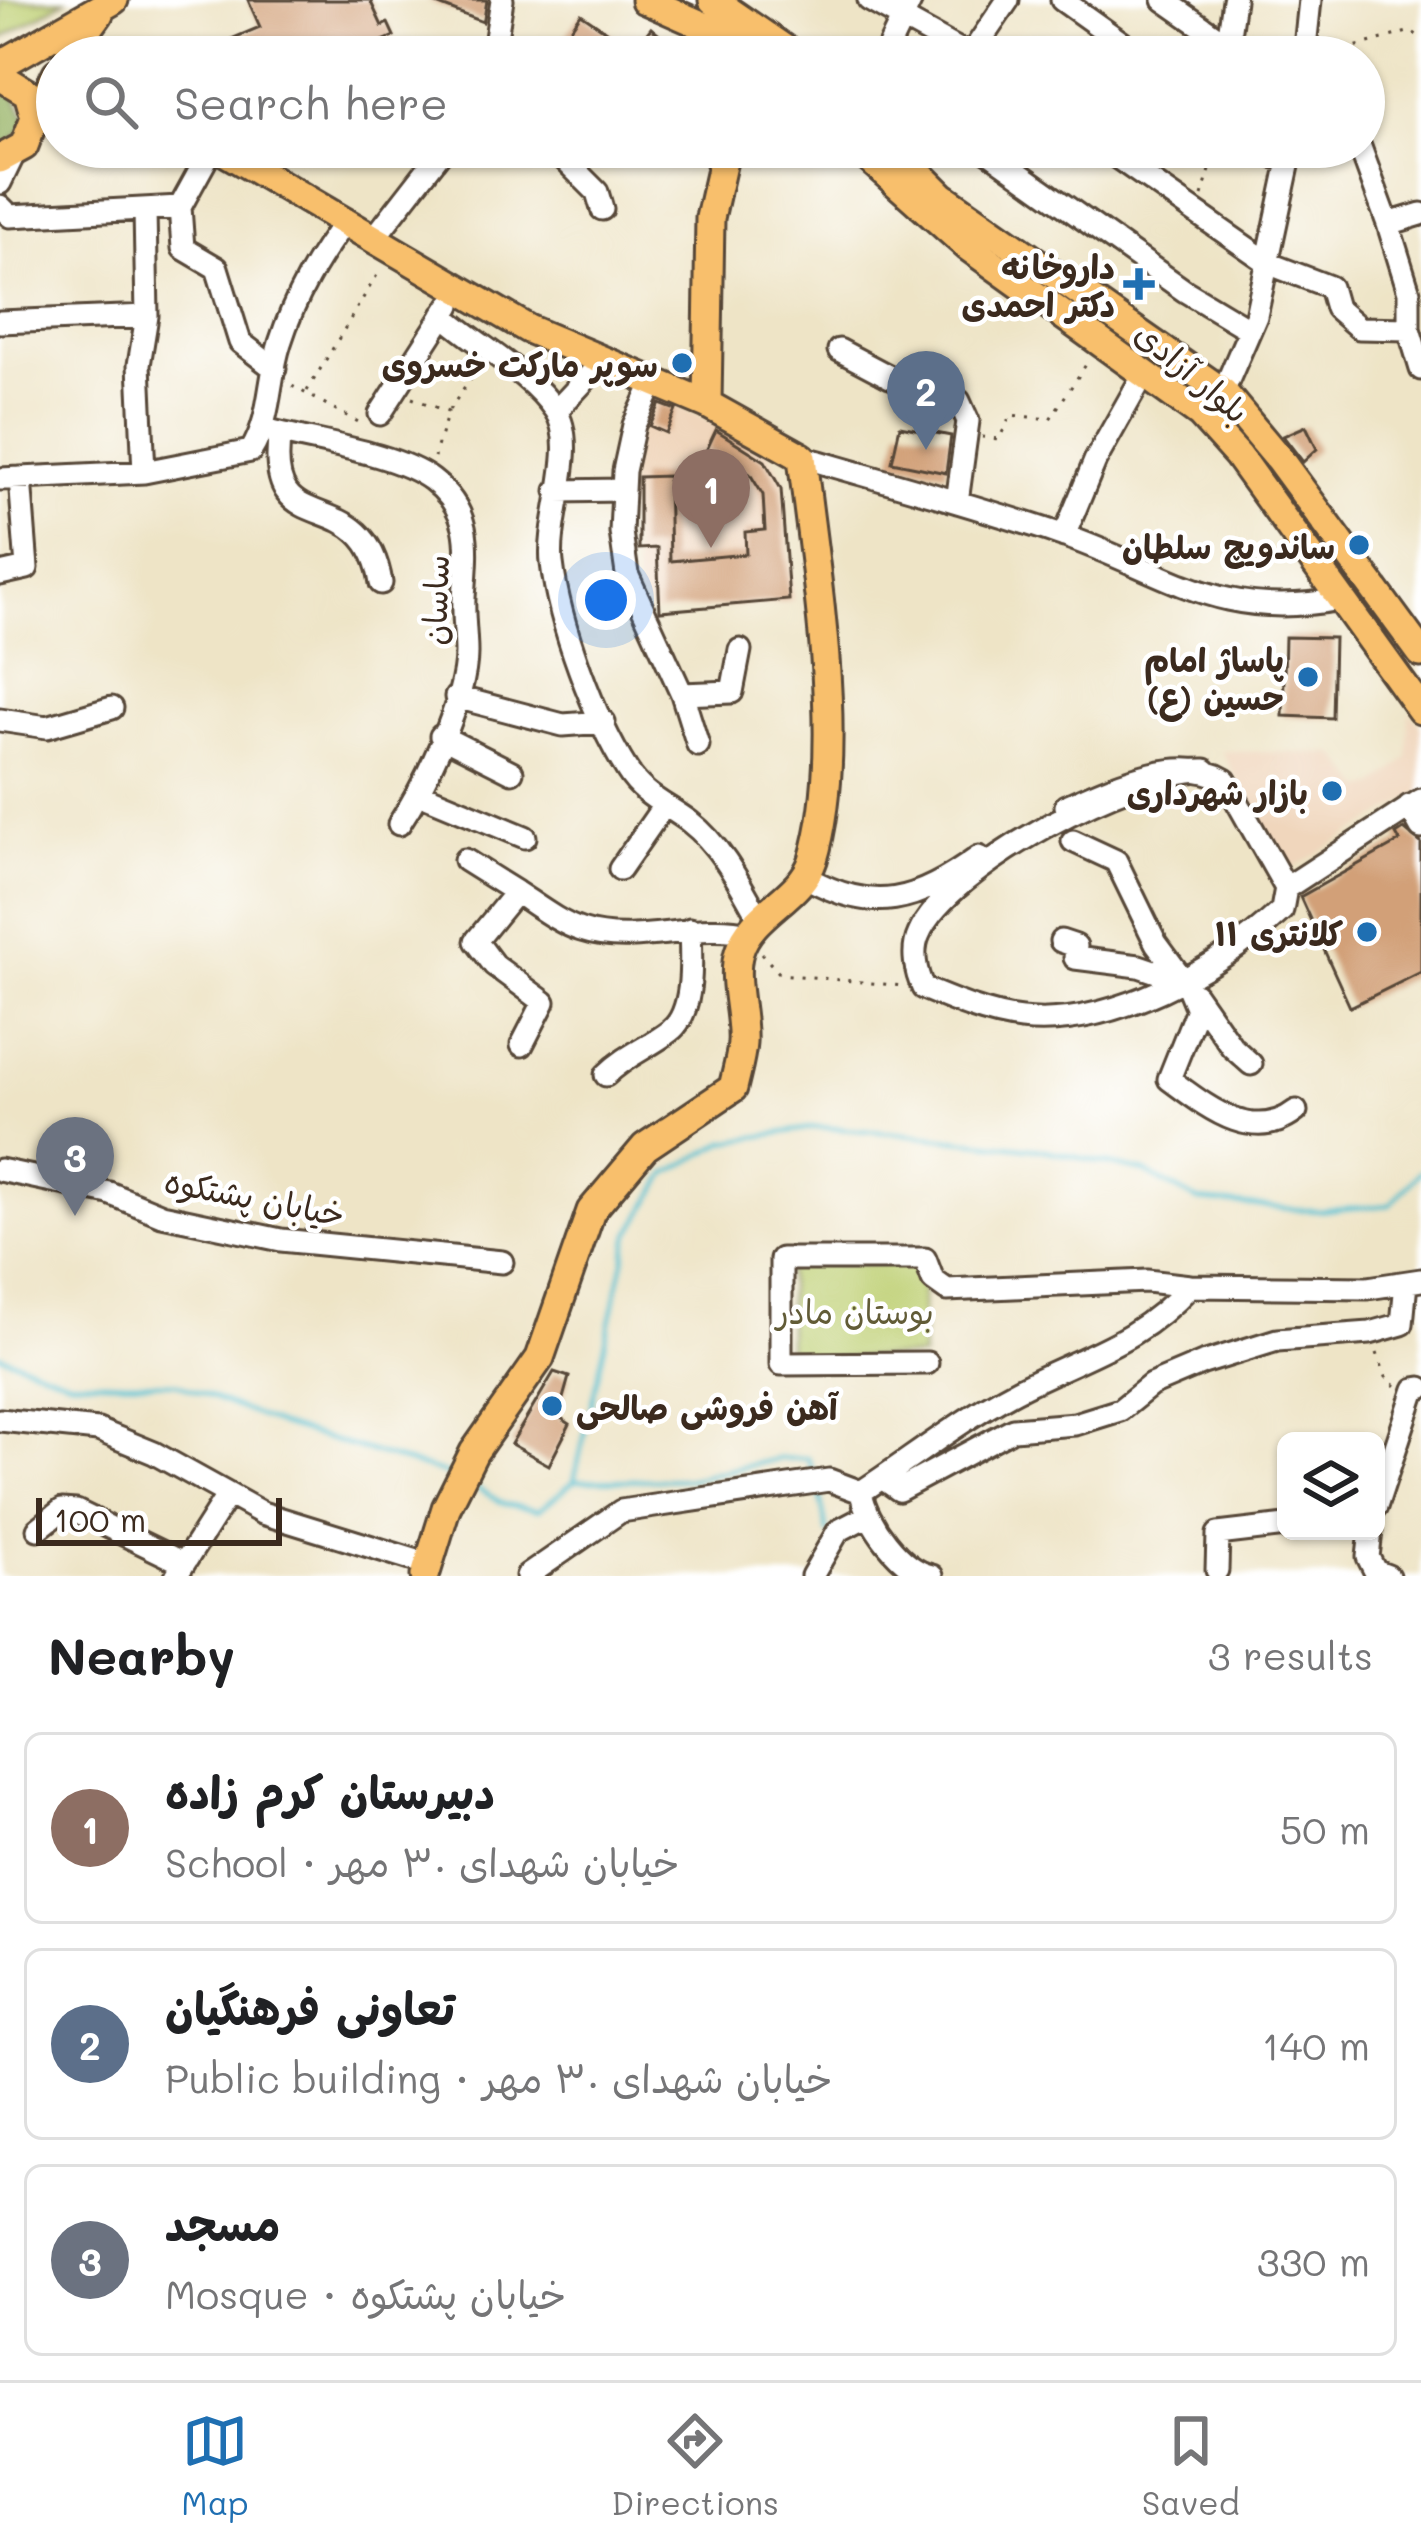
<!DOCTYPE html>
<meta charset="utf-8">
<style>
:root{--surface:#fff;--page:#f6f6f6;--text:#202124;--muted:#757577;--line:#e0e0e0;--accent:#1f6fb2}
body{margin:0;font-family:Mali,"Playpen Sans Arabic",sans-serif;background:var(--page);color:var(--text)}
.controls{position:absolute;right:36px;bottom:36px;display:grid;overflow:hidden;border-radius:18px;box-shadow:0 3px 9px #0004}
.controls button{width:108px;height:108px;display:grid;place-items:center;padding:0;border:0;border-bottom:3px solid var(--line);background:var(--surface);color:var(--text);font:60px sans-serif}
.scale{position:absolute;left:36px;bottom:30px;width:246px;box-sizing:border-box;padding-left:12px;border:6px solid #3b2a1e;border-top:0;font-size:33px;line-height:42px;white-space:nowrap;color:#3b2a1e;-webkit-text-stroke:9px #fff;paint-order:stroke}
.you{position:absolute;left:606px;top:600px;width:42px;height:42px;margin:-30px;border:9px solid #fff;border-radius:50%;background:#1a73e8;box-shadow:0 0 0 18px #1a73e833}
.badge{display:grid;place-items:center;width:78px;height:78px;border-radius:50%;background:var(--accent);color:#fff;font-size:39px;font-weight:700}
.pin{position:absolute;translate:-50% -99px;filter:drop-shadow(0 3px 6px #0008)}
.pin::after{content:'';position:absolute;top:63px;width:42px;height:36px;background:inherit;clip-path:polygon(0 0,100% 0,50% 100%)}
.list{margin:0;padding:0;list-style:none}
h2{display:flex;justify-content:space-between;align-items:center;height:156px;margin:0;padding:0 48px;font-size:51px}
h2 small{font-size:39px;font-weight:400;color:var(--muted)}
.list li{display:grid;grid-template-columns:78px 1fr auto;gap:36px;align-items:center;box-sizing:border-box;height:192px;margin:0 24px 24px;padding:0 24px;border:3px solid var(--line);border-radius:18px}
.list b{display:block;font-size:45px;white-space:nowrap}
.list p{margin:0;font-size:39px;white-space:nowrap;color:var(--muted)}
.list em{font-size:39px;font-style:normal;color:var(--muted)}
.icon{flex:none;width:66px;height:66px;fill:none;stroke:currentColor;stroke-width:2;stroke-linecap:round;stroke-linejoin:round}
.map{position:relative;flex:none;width:1421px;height:1576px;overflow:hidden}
.search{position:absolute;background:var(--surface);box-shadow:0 3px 9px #0004;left:36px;right:36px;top:36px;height:132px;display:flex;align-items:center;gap:30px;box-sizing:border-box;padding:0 42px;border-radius:66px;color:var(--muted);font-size:45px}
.sheet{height:804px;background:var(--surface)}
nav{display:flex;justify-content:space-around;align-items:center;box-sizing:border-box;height:168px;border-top:3px solid var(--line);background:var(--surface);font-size:33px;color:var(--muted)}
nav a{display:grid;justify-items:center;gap:6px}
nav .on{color:var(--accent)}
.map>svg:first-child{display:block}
.built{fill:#f0d6bc}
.green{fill:#bdcf71;stroke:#7c7c48;stroke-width:3}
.forest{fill:#96b263;stroke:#686e40;stroke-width:3}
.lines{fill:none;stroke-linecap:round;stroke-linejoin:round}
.stream{stroke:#52becc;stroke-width:4.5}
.building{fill:#d2a078}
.minor-casing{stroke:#564637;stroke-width:27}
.major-casing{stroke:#564637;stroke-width:33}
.path{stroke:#564637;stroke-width:3;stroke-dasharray:3 9;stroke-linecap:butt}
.minor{stroke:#fff;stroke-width:21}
.major{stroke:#f8bf6c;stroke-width:27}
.poi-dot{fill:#1f6fb2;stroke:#fff;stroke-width:4.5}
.labels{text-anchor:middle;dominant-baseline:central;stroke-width:9;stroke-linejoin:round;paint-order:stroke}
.poi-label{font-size:33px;font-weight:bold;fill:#3b2a1e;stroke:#fff;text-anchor:end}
.street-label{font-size:33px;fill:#3b2a1e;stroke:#fff}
.park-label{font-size:33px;fill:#625c37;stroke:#fff}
</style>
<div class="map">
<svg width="1421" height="1576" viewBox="0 0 1421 1576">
<rect width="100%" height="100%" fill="#fff"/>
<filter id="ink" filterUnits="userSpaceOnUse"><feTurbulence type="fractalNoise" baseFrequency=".00833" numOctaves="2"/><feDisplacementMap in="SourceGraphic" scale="24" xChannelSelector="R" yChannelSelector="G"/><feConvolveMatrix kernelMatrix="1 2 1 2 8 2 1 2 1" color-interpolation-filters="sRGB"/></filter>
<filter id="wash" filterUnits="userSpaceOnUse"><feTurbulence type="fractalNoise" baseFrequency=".004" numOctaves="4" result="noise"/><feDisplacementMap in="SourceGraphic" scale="48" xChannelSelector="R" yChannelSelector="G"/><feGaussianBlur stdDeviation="2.7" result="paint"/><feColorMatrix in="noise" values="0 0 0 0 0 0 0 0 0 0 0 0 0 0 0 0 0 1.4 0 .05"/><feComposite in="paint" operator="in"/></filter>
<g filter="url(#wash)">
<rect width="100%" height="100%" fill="#eee4c6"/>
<path class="built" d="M655,395L768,449L784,478L794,602L653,613L638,594L627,503L632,452Z
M1409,711L1421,725V793L1286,872L1222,751L1336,754L1364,789L1376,786L1408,758Z"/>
<path class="green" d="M0,0H65L0,40Z
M788,1264H922V1357H788Z"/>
<path class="forest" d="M0,82L8,84L29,123L0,152Z"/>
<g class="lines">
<path class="stream" d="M0,1355L69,1380L176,1383L280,1425L452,1476
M574,1481L630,1234L667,1174L725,1142L817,1127L895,1133L1040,1149L1145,1172L1198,1201L1316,1211L1390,1205L1421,1171
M467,1482L504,1504L539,1510L574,1481L691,1479L777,1459L808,1458L814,1474
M819,1491L827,1532"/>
</g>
<g id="blocks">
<path class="building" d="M248,0H370L382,26L388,23L394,36L346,57H312L306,44L272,57H189L260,27Z
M426,0H487L484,19L483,22Z
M581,14L634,50L651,28L663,38L652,57H551Z
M660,404L676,410L666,433L650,426Z
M900,426L951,436L946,473L892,462Z
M1306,426L1317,449L1303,462L1283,436Z
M716,430L765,461L781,489L789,600L660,611L657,548L639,549V477L668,476L670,561L746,554L745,532L765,530L763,495L750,474L707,449Z
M1285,637L1334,638L1332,718L1283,716Z
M1404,829L1421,843V972L1350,1007L1300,897L1400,841L1396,834Z
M554,1372L569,1377L558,1416L570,1424L549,1465L511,1444Z"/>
</g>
</g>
<g filter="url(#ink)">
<use href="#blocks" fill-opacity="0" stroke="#564637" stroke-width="3"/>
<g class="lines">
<g class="minor-casing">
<path id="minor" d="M869,0L972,57
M1062,0L1142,57
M1164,0L1227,44
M970,56L1008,0
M1226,56L1234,0
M493,57L502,0
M884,57L911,0
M1304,57L1310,0
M552,147L597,192L602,209
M982,147L1185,291L1250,330
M1102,147L1270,264L1330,287L1336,308L1359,328L1409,329
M1231,147L1290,160
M1360,147L1388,224
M0,183L14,154
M0,206L10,216L180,207L183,248L217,268L240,342L275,369
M180,207L213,147
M145,210L147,316
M1421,214L1388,224L1409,292V329L1421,369
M375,237L445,147
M443,315C478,346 529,372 555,410C580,446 547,518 552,563C559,624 594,718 627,770C643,796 666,804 690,822C721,846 740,884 759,918
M0,322L147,316L139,365L144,472
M839,350L890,377L959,401L968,421L957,502
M653,384L634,425L624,471L621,532L627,574L682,694L732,692L740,650
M1223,392L1256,316L1292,147
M556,411L602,362
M380,414L450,305
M265,429C311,442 395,452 432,480C475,513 467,551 464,598C463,617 466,634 466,653C466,700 425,785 399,824
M280,433C262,549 364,477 381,583
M802,457C888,482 974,505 1059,534C1166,570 1216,623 1340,599
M0,479L144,472L251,451C272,417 268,380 280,343C295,296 317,259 346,220
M557,491L623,490
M1064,536L1095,461L1145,372
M0,574L27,568L20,478
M682,694L698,745
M456,697L563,725L604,722
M0,720L47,727L112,708
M441,736L512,772
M419,793L525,837
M1066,806C1112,786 1180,753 1225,780L1286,888L1282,910C1219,969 1111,1029 1021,1019C987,1015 954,1001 923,988C916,973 911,951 919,934C948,867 1134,769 1205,770
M1409,806L1421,828
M1073,841L1116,861L1156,943L1187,985L1197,1009L1169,1079C1206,1106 1252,1145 1296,1111
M465,860L516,892
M620,869L663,807
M804,876C875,916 916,902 979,857
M1286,888L1421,800
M1061,941L1076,946L1075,958L1139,966L1183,981
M1195,994L1232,1047L1251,1064
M522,1045L544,1002L494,965L476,941L516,892C536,905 559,923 581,930C635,948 695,920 750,933
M606,1075C626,1055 648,1048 670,1031C695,1012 691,958 690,929
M0,1170L109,1193L162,1215L281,1240L502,1262
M927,1363L781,1364V1259H925L933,1280L947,1290L1147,1281L1190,1286
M0,1420L98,1430L154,1453L262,1513L427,1564
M882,1478L899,1490L1013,1429L1075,1424L1120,1410L1151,1385L1203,1363L1277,1340L1370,1333L1402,1324L1406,1283
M861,1492C866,1522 901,1570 932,1576
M1376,1507L1415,1389L1421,1388
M38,1529L62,1510L76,1511L183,1563
M1371,1531L1368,1557L1375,1571L1388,1576
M1217,1570L1218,1534L1286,1526
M176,1576L227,1496
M527,1576L621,1511L829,1480L861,1492C916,1456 973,1410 1033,1382C1097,1351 1140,1340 1190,1286L1368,1288L1421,1280
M812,1576L838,1531L865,1517"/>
</g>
<g class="major-casing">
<path id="major" d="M645,0L704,26L754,57
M713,0L796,57
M68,57L99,14
M0,65L114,0
M0,76L28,93L35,117L24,146L0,159
M35,117L57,73
M217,147L528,329L707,404L802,457C815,575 847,746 813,860C801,898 751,912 739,952C731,979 744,1015 742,1043C741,1058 736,1074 733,1088L645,1147L591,1211L540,1358L474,1452L446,1508L425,1576
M856,147L967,246L1200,414L1238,456L1421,710
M893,147L942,196L1223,392L1279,459L1421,653
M707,404L710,218L726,147"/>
</g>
<path class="path" d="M1322,56L1411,31L1421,38
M1202,196L1215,154
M292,386L362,424
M307,391L380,270
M412,398L448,412L434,457
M449,410L478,369
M982,437L999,439L1011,415L1050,419L1087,363
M761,953L780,974L903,986
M1377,1353L1386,1377L1396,1386"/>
<use href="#minor" class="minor"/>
<use href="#major" class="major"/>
</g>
</g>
<g class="poi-dot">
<path d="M1133 266h12v12h12v12h-12v12h-12v-12h-12v-12h12z"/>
<circle cx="682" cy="363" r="12"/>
<circle cx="1359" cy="545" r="12"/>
<circle cx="1308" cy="677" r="12"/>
<circle cx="1332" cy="791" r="12"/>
<circle cx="1367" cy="932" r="12"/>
<circle cx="552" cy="1406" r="12"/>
</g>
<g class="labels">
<g class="poi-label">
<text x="1115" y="265">داروخانه<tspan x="1115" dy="38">دکتر احمدی</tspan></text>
<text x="658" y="363">سوپر مارکت خسروی</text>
<text x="1335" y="545">ساندویچ سلطان</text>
<text x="1284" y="658">پاساژ امام<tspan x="1284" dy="38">حسین (ع)</tspan></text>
<text x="1308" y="791">بازار شهرداری</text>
<text x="1343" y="932">کلانتری ۱۱</text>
<text x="576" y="1406" text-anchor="start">آهن فروشی صالحی</text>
</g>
<g class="street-label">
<text transform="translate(1193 371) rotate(40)">بلوار آزادی</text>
<text transform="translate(434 600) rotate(-88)">ساسان</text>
<text transform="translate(255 1196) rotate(11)">خیابان پشتکوه</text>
</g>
<g class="park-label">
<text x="855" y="1310">بوستان مادر</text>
</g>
</g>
</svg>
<div class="controls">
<button><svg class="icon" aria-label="layers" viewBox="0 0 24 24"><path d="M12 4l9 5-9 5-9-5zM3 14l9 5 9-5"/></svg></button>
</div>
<div class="scale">100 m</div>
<div class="you"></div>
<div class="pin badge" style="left:711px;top:548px;background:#8d6e63">1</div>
<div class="pin badge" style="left:926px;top:450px;background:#5c6f8a">2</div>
<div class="pin badge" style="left:75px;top:1216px;background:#6b7280">3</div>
<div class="search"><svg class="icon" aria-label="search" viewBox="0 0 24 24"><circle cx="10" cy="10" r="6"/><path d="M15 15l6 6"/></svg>Search here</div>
</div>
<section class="sheet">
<h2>Nearby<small>3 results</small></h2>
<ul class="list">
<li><span class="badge" style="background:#8d6e63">1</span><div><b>دبیرستان کرم زاده</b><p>School · خیابان شهدای ۳۰ مهر</p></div><em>50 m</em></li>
<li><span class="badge" style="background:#5c6f8a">2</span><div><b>تعاونی فرهنگیان</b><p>Public building · خیابان شهدای ۳۰ مهر</p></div><em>140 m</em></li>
<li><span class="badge" style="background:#6b7280">3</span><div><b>مسجد</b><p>Mosque · خیابان پشتکوه</p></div><em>330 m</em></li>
</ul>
</section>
<nav>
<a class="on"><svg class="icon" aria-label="map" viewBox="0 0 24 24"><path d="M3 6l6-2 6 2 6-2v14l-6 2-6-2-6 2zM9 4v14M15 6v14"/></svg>Map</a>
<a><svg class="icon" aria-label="directions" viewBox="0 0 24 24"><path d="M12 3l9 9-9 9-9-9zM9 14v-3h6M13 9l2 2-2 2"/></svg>Directions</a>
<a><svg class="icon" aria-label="saved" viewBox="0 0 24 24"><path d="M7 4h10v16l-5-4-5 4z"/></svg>Saved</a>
</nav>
